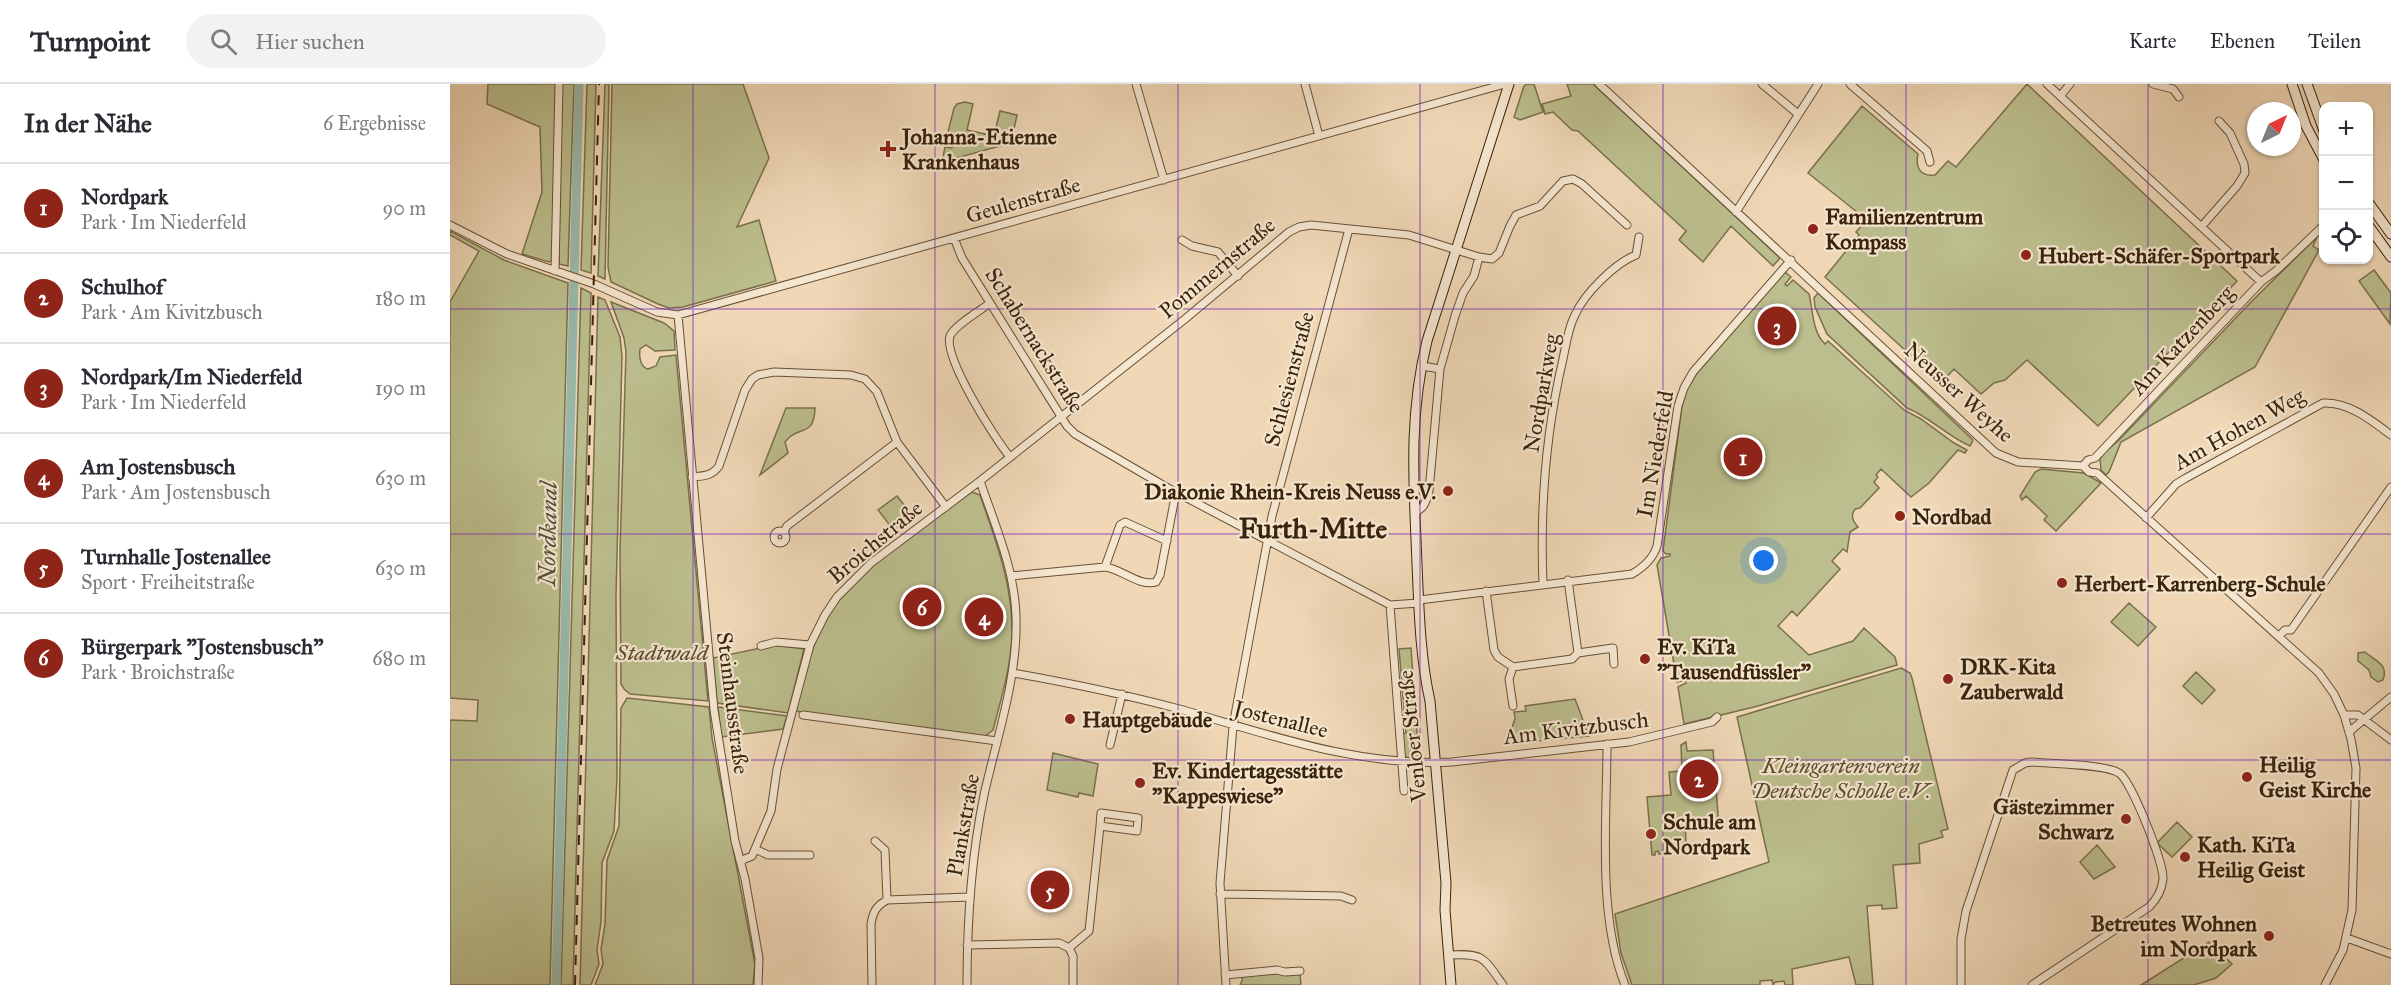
<!DOCTYPE html>
<html lang="de">
<meta charset="utf-8">
<style>
:root{--surface:#fff;--page:#f2f2f3;--text:#2b2b33;--muted:#7c7c81;--line:#e1e1e2;--accent:#8f2418}
body{margin:0;font-family:"IM FELL Great Primer",serif;background:var(--page);color:var(--text)}
.controls{position:absolute;right:18px;top:18px;display:grid;overflow:hidden;border-radius:12px;box-shadow:0 2px 4px #0004}
.controls button{width:54px;height:54px;display:grid;place-items:center;padding:0;border:0;border-bottom:2px solid var(--line);background:var(--surface);color:var(--text);font:30px sans-serif}
.compass{position:absolute;left:1797px;top:18px;width:54px;height:54px;border-radius:50%;background:var(--surface);box-shadow:0 2px 4px #0004;rotate:43deg}
.you{position:absolute;left:1314px;top:477px;width:21px;height:21px;margin:-15px;border:4px solid #fff;border-radius:50%;background:#1a73e8;box-shadow:0 0 0 9px #1a73e833}
.badge{display:grid;place-items:center;width:39px;height:39px;border-radius:50%;background:var(--accent);color:#fff;font-size:20px;font-weight:700}
.pin{position:absolute;translate:-50% -50%;border:3px solid #fff;box-shadow:0 2px 6px #0006}
.list{margin:0;padding:0;list-style:none}
h2{display:flex;justify-content:space-between;align-items:center;height:78px;margin:0;padding:0 24px;font-size:26px}
h2 small{font-size:20px;font-weight:400;color:var(--muted)}
.list li{display:grid;grid-template-columns:39px 1fr auto;gap:18px;align-items:center;box-sizing:border-box;height:90px;padding:0 24px;border-top:2px solid var(--line)}
.list b{display:block;font-size:22px;white-space:nowrap}
.list p{margin:0;font-size:20px;white-space:nowrap;color:var(--muted)}
.list em{font-size:20px;font-style:normal;color:var(--muted)}
.icon{flex:none;width:33px;height:33px;fill:none;stroke:currentColor;stroke-width:2;stroke-linecap:round;stroke-linejoin:round}
.map{position:relative;flex:none;width:1941px;height:901px;overflow:hidden}
header{display:flex;align-items:center;gap:36px;box-sizing:border-box;height:84px;padding:0 30px;background:var(--surface);border-bottom:2px solid var(--line)}
header strong{font-size:28px}
nav{display:flex;gap:33px;margin-inline-start:auto;font-size:21px}
.search{width:420px;height:54px;background:var(--page);display:flex;align-items:center;gap:15px;box-sizing:border-box;padding:0 21px;border-radius:33px;color:var(--muted);font-size:22px}
main{display:flex}
aside{flex:1;background:var(--surface)}
.map>svg:first-child{display:block}
.green{fill:#bcbe8d;stroke:#7a704c;stroke-width:1.5}
.lines{fill:none;stroke-linecap:round;stroke-linejoin:round}
.canal{stroke:#9abaac;stroke-width:9}
.street-casing{stroke:#675036;stroke-width:9}
.secondary-casing{stroke:#39230b;stroke-width:11}
.street{stroke:#f5e6d0;stroke-width:7}
.secondary{stroke:#f5e6d0;stroke-width:9}
.rail{stroke:#39230b;stroke-width:2;stroke-dasharray:10 10;stroke-linecap:butt}
.grid{fill:none;stroke:#7b2cbf;stroke-width:1.5;stroke-opacity:0.55}
.poi-dot{fill:#8f2418;stroke:#f5e6d0;stroke-width:2}
.labels{text-anchor:middle;dominant-baseline:central;stroke-width:4.5;stroke-linejoin:round;paint-order:stroke}
.poi-label{font-size:22px;font-weight:bold;fill:#39230b;stroke:#f5e6d0;text-anchor:start}
.street-label{font-size:22px;fill:#39230b;stroke:#f5e6d0}
.park-label{font-size:22px;font-style:italic;fill:#5a4a2c;stroke:#f5e6d0}
.water-label{font-size:24px;font-style:italic;fill:#56503b;stroke:#f5e6d0}
.district-label{font-size:28px;font-weight:bold;fill:#39230b;stroke:#f5e6d0}
</style>
<header>
<strong>Turnpoint</strong>
<div class="search"><svg class="icon" aria-label="search" viewBox="0 0 24 24"><circle cx="10" cy="10" r="6"/><path d="M15 15l6 6"/></svg>Hier suchen</div>
<nav><a>Karte</a><a>Ebenen</a><a>Teilen</a></nav>
</header>
<main>
<aside>
<h2>In der Nähe<small>6 Ergebnisse</small></h2>
<ul class="list">
<li><span class="badge">1</span><div><b>Nordpark</b><p>Park · Im Niederfeld</p></div><em>90 m</em></li>
<li><span class="badge">2</span><div><b>Schulhof</b><p>Park · Am Kivitzbusch</p></div><em>180 m</em></li>
<li><span class="badge">3</span><div><b>Nordpark/Im Niederfeld</b><p>Park · Im Niederfeld</p></div><em>190 m</em></li>
<li><span class="badge">4</span><div><b>Am Jostensbusch</b><p>Park · Am Jostensbusch</p></div><em>630 m</em></li>
<li><span class="badge">5</span><div><b>Turnhalle Jostenallee</b><p>Sport · Freiheitstraße</p></div><em>630 m</em></li>
<li><span class="badge">6</span><div><b>Bürgerpark &quot;Jostensbusch&quot;</b><p>Park · Broichstraße</p></div><em>680 m</em></li>
</ul>
</aside>
<div class="map">
<svg width="1941" height="901" viewBox="0 0 1941 901">
<rect width="100%" height="100%" fill="#f0d8b7"/>
<filter id="stains"><feTurbulence type="fractalNoise" baseFrequency=".00333" numOctaves="4"/><feColorMatrix values="0 0 0 0 .2 0 0 0 0 .09 0 0 0 0 .02 0 0 0 .5 -.17"/></filter>
<radialGradient id="worn" r=".72"><stop offset=".6" stop-color="#630" stop-opacity="0"/><stop offset="1" stop-color="#630" stop-opacity=".3"/></radialGradient>
<path class="green" d="M38,0H106L103,175L99,178L72,170L92,108L90,43L37,20Z
M111,0H124L118,182L109,180Z
M137,0H146L141,189L131,186Z
M155,0H159L155,195L148,192Z
M162,0H293L319,74L287,143L309,136L326,197L233,223L219,224L208,220L161,198L158,183Z
M1077,0H1084L1093,28L1070,36L1064,33L1074,2Z
M1117,0H1143L1330,174L1323,182L1281,142L1253,178L1229,156L1236,147L1128,47L1122,46L1103,28L1095,30L1092,20L1121,12Z
M1577,0L1787,197L1648,342L1577,276L1555,296L1544,299L1531,310L1504,285L1491,299L1375,193L1409,151L1406,148L1417,136L1358,89L1412,22L1468,70C1465,83 1470,93 1485,91L1498,77L1506,83Z
M515,18L523,20L517,46L544,52L550,27L567,31L561,59L492,78L495,63L502,64L504,55L497,52L504,24L507,20Z
M0,147L54,176L118,199L100,901H0V636L27,637L28,616L0,614V218L29,167L0,151Z
M1867,153L1863,162L1869,166L1805,283L1671,358L1659,388L1656,391L1651,386L1650,375L1654,369L1669,356L1801,218Z
M1924,186L1941,209L1940,240L1909,197Z
M1335,188L1341,193L1335,200L1337,202L1343,196L1359,210C1363,225 1362,248 1375,260L1378,257L1454,326L1471,335L1504,359L1517,366L1515,369L1508,366L1479,399L1461,413L1431,385L1426,391L1428,393L1424,398L1429,404L1410,424L1405,425C1400,432 1403,437 1408,443L1400,448L1397,468L1393,465L1382,477L1390,485L1347,532L1342,527L1328,542L1359,571L1403,557L1414,544L1445,573L1447,581L1308,622L1234,640L1228,603L1236,599L1235,596L1227,598L1207,481L1211,474L1220,472V470H1216L1213,467L1232,322L1236,306L1247,289Z
M131,204L141,209L123,901H111Z
M1368,209L1523,356L1520,362C1497,352 1480,333 1457,324L1377,250L1365,223L1364,214Z
M148,213L155,216L170,253L172,272L166,512L167,694L164,747L152,779L151,838L147,866L149,880L141,901H130Z
M161,218L214,239L224,247L225,266L205,267L196,261L190,265C189,272 190,283 198,285L206,282L210,273L226,271L258,617L180,610L174,605L171,600L170,467L176,268L174,254Z
M336,324H365C364,355 348,340 335,358L338,369L310,391Z
M1591,385L1634,389L1651,399L1606,447L1594,436L1597,432L1576,412L1572,416L1570,412L1585,388Z
M522,408L530,411C546,457 563,501 562,551C561,583 551,615 543,646L535,652L345,627C354,595 360,561 378,532C407,484 476,439 522,408Z
M447,412L465,435L446,449L428,426Z
M1679,519L1706,543L1688,562L1661,538Z
M325,561L354,565L338,629L267,619L263,574Z
M961,564L967,649L966,660L972,670L969,675L957,674L954,670L952,650L956,649L949,565Z
M1915,568C1925,577 1939,580 1933,596L1928,598L1921,593L1919,586L1908,577V569Z
M1451,584L1460,589L1462,594L1498,745L1491,747L1493,753L1469,760L1470,779L1443,781L1447,824L1432,825V821L1417,822L1423,901H1406L1399,873L1342,885L1343,901H1335L1334,897L1325,898L1323,901L1322,896L1310,897V901H1182L1171,869L1165,830L1319,778L1287,633Z
M1746,588L1765,606L1752,620L1733,602Z
M177,614L259,623L262,654L305,880L303,901H145L153,880L151,865L155,840L157,776L169,742L171,624Z
M1125,615L1139,652L1056,660L1065,635L1064,628L1076,627L1075,622Z
M268,623L337,632L333,645L271,653Z
M1236,658L1237,667L1263,666L1269,743H1258L1257,734L1235,736L1236,759L1218,761V770H1209L1208,767L1205,768V771H1202L1197,713L1221,711L1219,688L1232,687L1231,661Z
M603,669L648,680L643,712L629,709L628,713L597,706Z
M1727,738L1742,753L1722,773L1707,759Z
M1647,761L1665,783L1644,795L1630,778Z
M1759,858L1782,880L1766,894L1744,901H1691Z
M829,889L832,891L850,890L851,901H790L792,897V892Z"/>
<g class="lines">
<path class="canal" d="M106,901L129,0"/>
<g class="street-casing">
<path id="street" d="M686,0L714,96
M855,0L869,52
M1149,0L1546,369L1568,378L1633,382L1639,388L1647,389L1869,589L1884,610L1894,631L1901,655L1906,684L1902,826L1893,866L1875,901
M1312,0L1348,30
M1400,0L1477,67L1480,78
M1597,0L1811,198
M1703,0L1723,5L1729,13
M1611,11L1620,0
M1286,128L1368,0
M0,141L57,170L144,200L207,228L228,231L1055,0
M1752,142L1787,102L1795,89L1794,80L1780,49L1769,37
M504,154L512,174L617,342L625,350L718,404L940,521L969,519
M732,156L742,162L768,168L788,192
M105,187L109,0
M540,219C531,226 504,242 500,252C493,273 545,355 560,373
M228,231L264,626L285,757L295,795L309,874L308,901
M972,282L990,285L1005,232L1013,209L1024,192L1029,173
M1633,382L1638,376L1645,374L1811,198L1827,186L1874,141
M242,393C254,392 262,392 269,382L295,306L302,295L308,291L324,288L401,291L415,295L427,308L447,358L496,423
M965,428C975,424 976,417 979,407L990,285
M1696,434L1726,400L1736,394L1873,319C1899,318 1921,336 1941,351
M324 453a6 6 0 1 1 12 0a6 6 0 1 1-12 0Z
M334,448L337,442L447,358
M655,483L670,441L675,438L717,457
M561,492L655,483C672,485 689,503 706,498L710,491L726,408
M1118,496L1128,569
M1093,500C1090,426 1096,347 1113,275C1116,261 1118,244 1125,231C1134,210 1165,179 1186,171L1189,153
M1036,507L1044,566L1048,573L1063,583L1122,575L1128,569L1163,564L1164,580
M969,516L1182,490C1194,483 1203,475 1207,462L1228,322L1234,304L1243,288L1341,176
M940,521L954,707
M1829,552L1835,546H1841L1941,403
M311,562L326,558L360,561
M1063,583L1059,595L1063,622
M563,589C620,599 677,611 733,626C820,651 910,683 1002,678L1179,658L1262,638L1267,633
M353,631L547,657
M1894,631H1908L1941,656
M1899,648L1941,613
M1157,660C1157,734 1147,832 1175,901
M660,661L672,610
M425,757L435,766L437,816
M305,765L318,771H360
M290,777L302,772L321,727L327,685L360,561L375,531L387,513L421,479L530,397L735,235L839,148L849,143L861,141L959,151L1029,173L1042,175L1049,169L1060,142L1066,131L1090,122L1113,97L1123,95L1132,100L1177,141
M770,810L891,812L902,816
M1897,854L1941,870
M517,861L609,859L619,864
M619,864L639,847L650,742L651,729L688,734L687,747L650,742
M619,864L623,872V901
M999,871C1034,869 1033,873 1053,901
M775,891L827,886L835,888L850,887
M422,901L421,840C423,828 426,822 437,816L519,813
M517,901C517,837 521,774 534,711C547,653 568,593 566,533C565,486 545,441 530,397
M776,901L770,799L783,642L822,432L899,145
M1511,901V855L1516,827L1563,686L1575,679L1581,678C1600,680 1655,680 1669,689C1681,696 1714,779 1713,795C1712,806 1707,815 1699,823L1582,901"/>
</g>
<g class="secondary-casing">
<path id="secondary" d="M1842,0L1856,42L1874,76
M1857,0L1874,47
M1918,118L1941,150
M1918,141L1941,173
M1001,901L995,826L996,799L980,617C970,572 969,525 967,480C964,401 958,335 977,257L1059,0"/>
</g>
<use href="#street" class="street"/>
<use href="#secondary" class="secondary"/>
<path class="rail" d="M125,901L149,0"/>
</g>
<path class="grid" d="M243,0V901M485,0V901M728,0V901M970,0V901M1213,0V901M1456,0V901M1698,0V901M0,225H1941M0,450H1941M0,676H1941"/>
<g class="poi-dot">
<path d="M435 56h6v6h6v6h-6v6h-6v-6h-6v-6h6z"/>
<circle cx="1363" cy="145" r="6"/>
<circle cx="1576" cy="171" r="6"/>
<circle cx="998" cy="407" r="6"/>
<circle cx="1450" cy="432" r="6"/>
<circle cx="1612" cy="499" r="6"/>
<circle cx="1195" cy="575" r="6"/>
<circle cx="1498" cy="595" r="6"/>
<circle cx="620" cy="635" r="6"/>
<circle cx="1797" cy="693" r="6"/>
<circle cx="690" cy="699" r="6"/>
<circle cx="1676" cy="735" r="6"/>
<circle cx="1201" cy="750" r="6"/>
<circle cx="1735" cy="773" r="6"/>
<circle cx="1819" cy="852" r="6"/>
</g>
<g class="labels">
<g class="poi-label">
<text x="452" y="52">Johanna-Etienne<tspan x="452" dy="25">Krankenhaus</tspan></text>
<text x="1375" y="132">Familienzentrum<tspan x="1375" dy="25">Kompass</tspan></text>
<text x="1588" y="171">Hubert-Schäfer-Sportpark</text>
<text x="986" y="407" text-anchor="end">Diakonie Rhein-Kreis Neuss e.V.</text>
<text x="1462" y="432">Nordbad</text>
<text x="1624" y="499">Herbert-Karrenberg-Schule</text>
<text x="1207" y="562">Ev. KiTa<tspan x="1207" dy="25">"Tausendfüssler"</tspan></text>
<text x="1510" y="582">DRK-Kita<tspan x="1510" dy="25">Zauberwald</tspan></text>
<text x="632" y="635">Hauptgebäude</text>
<text x="1809" y="680">Heilig<tspan x="1809" dy="25">Geist Kirche</tspan></text>
<text x="702" y="686">Ev. Kindertagesstätte<tspan x="702" dy="25">"Kappeswiese"</tspan></text>
<text x="1664" y="722" text-anchor="end">Gästezimmer<tspan x="1664" dy="25">Schwarz</tspan></text>
<text x="1213" y="737">Schule am<tspan x="1213" dy="25">Nordpark</tspan></text>
<text x="1747" y="760">Kath. KiTa<tspan x="1747" dy="25">Heilig Geist</tspan></text>
<text x="1807" y="839" text-anchor="end">Betreutes Wohnen<tspan x="1807" dy="25">im Nordpark</tspan></text>
</g>
<g class="street-label">
<text transform="translate(573 116) rotate(-16)">Geulenstraße</text>
<text transform="translate(767 184) rotate(-40)">Pommernstraße</text>
<text transform="translate(585 256) rotate(58)">Schabernackstraße</text>
<text transform="translate(1732 256) rotate(-47)">Am Katzenberg</text>
<text transform="translate(839 295) rotate(-75)">Schlesienstraße</text>
<text transform="translate(1509 308) rotate(42)">Neusser Weyhe</text>
<text transform="translate(1091 309) rotate(-80)">Nordparkweg</text>
<text transform="translate(1789 345) rotate(-29)">Am Hohen Weg</text>
<text transform="translate(1205 370) rotate(-80)">Im Niederfeld</text>
<text transform="translate(425 458) rotate(-40)">Broichstraße</text>
<text transform="translate(283 619) rotate(83)">Steinhausstraße</text>
<text transform="translate(831 635) rotate(14)">Jostenallee</text>
<text transform="translate(1126 644) rotate(-7)">Am Kivitzbusch</text>
<text transform="translate(962 652) rotate(-96)">Venloer Straße</text>
<text transform="translate(513 741) rotate(-80)">Plankstraße</text>
</g>
<g class="park-label">
<text x="212" y="568">Stadtwald</text>
<text x="1391" y="681">Kleingartenverein<tspan x="1391" dy="25">Deutsche Scholle e.V.</tspan></text>
</g>
<g class="water-label">
<text transform="translate(98 450) rotate(-89)">Nordkanal</text>
</g>
<g class="district-label">
<text x="863" y="444">Furth-Mitte</text>
</g>
</g>
<rect width="100%" height="100%" filter="url(#stains)"/>
<rect width="100%" height="100%" fill="url(#worn)"/>
</svg>
<div class="controls">
<button>+</button>
<button>−</button>
<button><svg class="icon" aria-label="locate" viewBox="0 0 24 24"><circle cx="12" cy="12" r="6"/><path d="M12 2v4M12 18v4M2 12h4M18 12h4"/></svg></button>
</div>
<svg class="compass" viewBox="-18 -18 36 36"><path d="M0-13l5 13h-10z" fill="#e53935"/><path d="M0 13l5-13h-10z" fill="#7c7c81"/></svg>
<div class="you"></div>
<div class="pin badge" style="left:1293px;top:373px">1</div>
<div class="pin badge" style="left:1249px;top:695px">2</div>
<div class="pin badge" style="left:1327px;top:242px">3</div>
<div class="pin badge" style="left:534px;top:533px">4</div>
<div class="pin badge" style="left:600px;top:806px">5</div>
<div class="pin badge" style="left:472px;top:523px">6</div>
</div>
</main>
